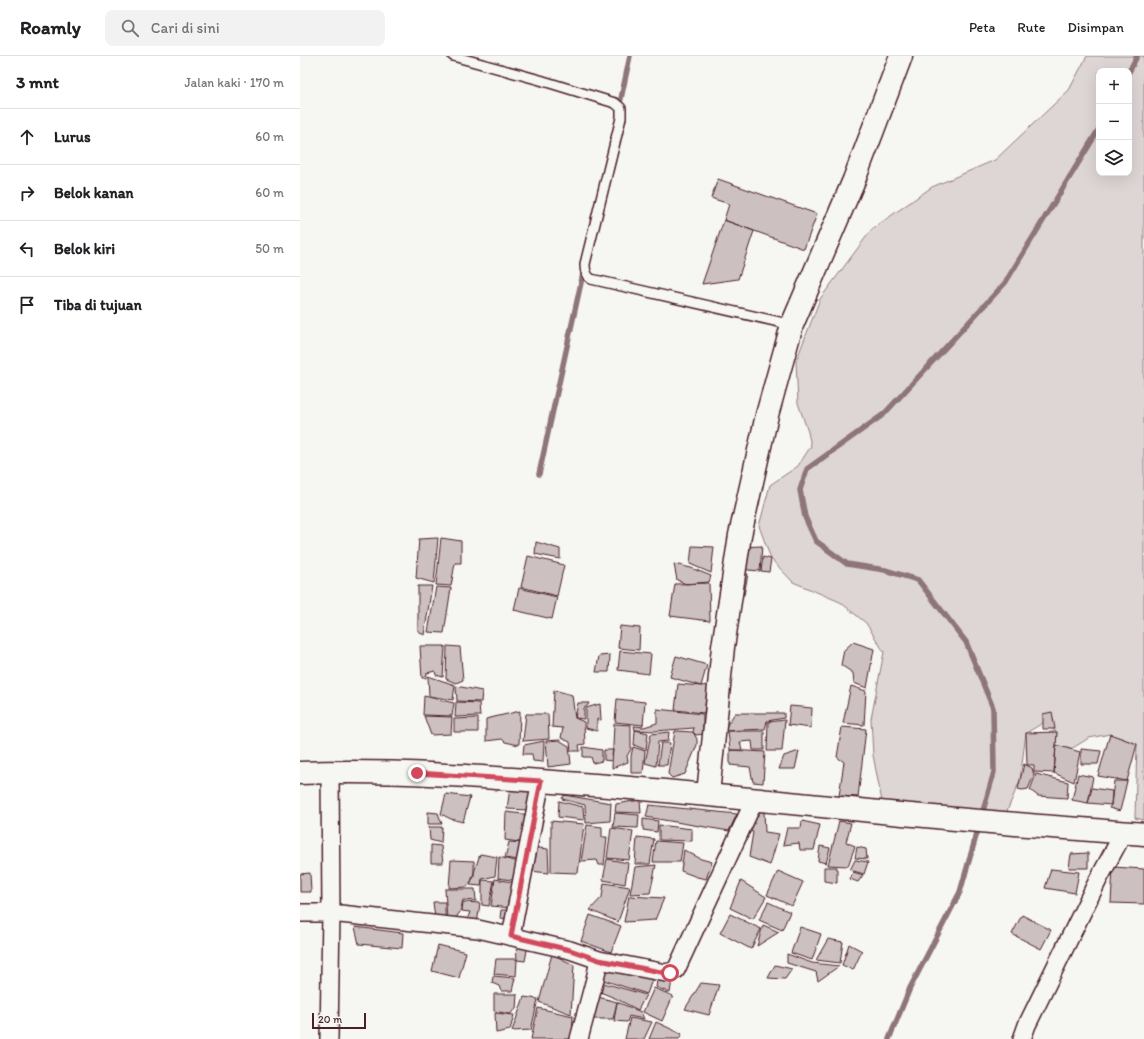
<!DOCTYPE html>
<html lang="id">
<meta charset="utf-8">
<style>
:root{--surface:#fff;--page:#f2f2f2;--text:#202124;--muted:#757577;--line:#e0e0e0}
body{margin:0;font-family:Itim,sans-serif;background:var(--page);color:var(--text)}
.controls{position:absolute;right:12px;top:12px;display:grid;overflow:hidden;border-radius:8px;box-shadow:0 4px 16px #0002}
.controls button{width:36px;height:36px;display:grid;place-items:center;padding:0;border:0;border-bottom:1px solid var(--line);background:var(--surface);color:var(--text);font:20px sans-serif}
.scale{position:absolute;left:12px;bottom:10px;width:54px;box-sizing:border-box;padding-left:4px;border:2px solid #4a1f2b;border-top:0;font-size:11px;line-height:14px;white-space:nowrap;color:#4a1f2b;-webkit-text-stroke:3px #f6f6f2;paint-order:stroke}
.stop{position:absolute;width:12px;height:12px;margin:-9px;border:3px solid #d1495b;border-radius:50%;background:#fff}
.stop.end{background:#d1495b;border-color:#fff;box-shadow:0 1px 4px #0008}
.list{margin:0;padding:0;list-style:none}
h2{display:flex;justify-content:space-between;align-items:center;height:52px;margin:0;padding:0 16px;font-size:17px}
h2 small{font-size:13px;font-weight:400;color:var(--muted)}
.list li{display:grid;grid-template-columns:26px 1fr auto;gap:12px;align-items:center;box-sizing:border-box;height:56px;padding:0 16px;border-top:1px solid var(--line)}
.list b{display:block;font-size:15px;white-space:nowrap}
.list em{font-size:13px;font-style:normal;color:var(--muted)}
.icon{flex:none;width:22px;height:22px;fill:none;stroke:currentColor;stroke-width:2;stroke-linecap:round;stroke-linejoin:round}
.map{position:relative;flex:none;width:844px;height:983px;overflow:hidden}
header{display:flex;align-items:center;gap:24px;box-sizing:border-box;height:56px;padding:0 20px;background:var(--surface);border-bottom:1px solid var(--line)}
header strong{font-size:19px}
nav{display:flex;gap:22px;margin-inline-start:auto;font-size:14px}
.search{width:280px;height:36px;background:var(--page);display:flex;align-items:center;gap:10px;box-sizing:border-box;padding:0 14px;border-radius:8px;color:var(--muted);font-size:15px}
main{display:flex}
aside{flex:1;background:var(--surface)}
.map>svg:first-child{display:block}
.green{fill:#ddd6d5;stroke:#947a80;fill-rule:evenodd}
.lines{fill:none;stroke-linecap:round;stroke-linejoin:round}
.stream{stroke:#8e747a;stroke-width:5.5}
.building{fill:#ccc1c0;stroke:#4a1f2b}
.service-casing{stroke:#4a1f2b;stroke-width:12}
.minor-casing{stroke:#4a1f2b;stroke-width:20}
.tertiary-casing{stroke:#4a1f2b;stroke-width:25}
.primary-casing{stroke:#4a1f2b;stroke-width:25}
.service{stroke:#f6f6f2;stroke-width:9}
.minor{stroke:#f6f6f2;stroke-width:17}
.tertiary{stroke:#f6f6f2;stroke-width:22}
.primary{stroke:#f6f6f2;stroke-width:22}
.route{stroke:#d1495b;stroke-width:5}
</style>
<header>
<strong>Roamly</strong>
<div class="search"><svg class="icon" aria-label="search" viewBox="0 0 24 24"><circle cx="10" cy="10" r="6"/><path d="M15 15l6 6"/></svg>Cari di sini</div>
<nav><a>Peta</a><a>Rute</a><a>Disimpan</a></nav>
</header>
<main>
<aside>
<h2>3 mnt<small>Jalan kaki · 170 m</small></h2>
<ul class="list">
<li><svg class="icon" aria-label="ahead" viewBox="0 0 24 24"><path d="M12 20V5M6 11l6-6 6 6"/></svg><div><b>Lurus</b></div><em>60 m</em></li>
<li><svg class="icon" aria-label="right" viewBox="0 0 24 24"><path d="M7 20v-9h11M14 6l5 5-5 5"/></svg><div><b>Belok kanan</b></div><em>60 m</em></li>
<li><svg class="icon" aria-label="left" viewBox="0 0 24 24"><path d="M17 20v-9H6M10 6l-5 5 5 5"/></svg><div><b>Belok kiri</b></div><em>50 m</em></li>
<li><svg class="icon" aria-label="arrive" viewBox="0 0 24 24"><path d="M6 21V4h12l-3 4 3 4H6"/></svg><div><b>Tiba di tujuan</b></div></li>
</ul>
</aside>
<div class="map">
<svg width="844" height="983" viewBox="0 0 844 983">
<rect width="100%" height="100%" fill="#f6f6f2"/>
<filter id="ink" filterUnits="userSpaceOnUse"><feTurbulence type="fractalNoise" baseFrequency=".025" numOctaves="2"/><feDisplacementMap in="SourceGraphic" scale="8" xChannelSelector="R" yChannelSelector="G"/><feConvolveMatrix kernelMatrix="1 2 1 2 8 2 1 2 1" color-interpolation-filters="sRGB"/></filter>
<g filter="url(#ink)">
<path class="green" d="M787,0H844V764L835,762L837,688L810,678L789,682L771,693L756,689L757,676L743,667L726,677L720,724L702,767L584,756L573,699L571,663L584,596L566,567L540,546L493,526L471,503L459,470L470,429L498,410L511,390L508,376L498,347L496,305L520,243L572,173L632,131L695,104L769,34ZM799,15H829V117H799Z"/>
<g class="lines">
<path class="stream" d="M829,16L837,0
M319,52L330,0
M239,418L284,213
M681,762L694,716L693,652L666,586L618,524L585,514L547,508L516,485L505,461L500,434L507,413L584,358L705,227L799,73
M589,983L610,932L660,836L679,770"/>
</g>
<path class="building" d="M418,123L517,158L504,193L424,164L429,148L411,142Z
M424,164L454,175L438,223L402,228Z
M138,482L134,527L116,522L119,483Z
M141,482L161,485V507H155L151,530L136,529Z
M236,486L260,493V503L235,498Z
M392,490L414,491L411,517L390,508Z
M462,490L460,515L437,513L441,491Z
M228,500L264,509L257,540L221,531Z
M463,501L471,503L469,516L461,515Z
M374,508L391,512L411,520L409,526L386,528L377,524Z
M437,517L448,518L444,539H441Z
M409,527L410,565L370,560L375,528Z
M118,530H132L124,579L118,575Z
M136,531L151,532L144,577L128,576Z
M219,532L257,541L252,563L214,554Z
M320,570L340,572L339,594L318,592Z
M553,586L574,593L567,632L554,627L553,617L541,609L544,594Z
M120,590H145L143,621L136,619L135,615L127,617L126,622H122Z
M147,590L160,591L163,624L156,627L146,623Z
M320,595L351,598L349,618L318,614Z
M310,599L309,616H296L299,600Z
M376,600L407,609L401,630L370,621Z
M128,620L155,629L153,644L129,640Z
M378,628L401,630L408,629L404,657L375,654Z
M156,630L182,635L181,646L157,645Z
M551,630L566,635L564,669L543,667Z
M254,634L272,639L275,662L284,666L285,688L279,689L280,695H271L270,686L261,682L263,672L252,671Z
M124,640L154,647L152,660L123,659Z
M317,643L345,646L343,669L315,666Z
M156,646L179,647L180,660L155,661Z
M278,647H289L288,649L284,652V663L275,662Z
M300,648L301,664L297,663V675L286,672V652Z
M490,650L512,652L511,672L488,669Z
M357,653L403,658V678L396,679L393,676L394,672L355,675L335,674L334,670L344,671L357,667Z
M220,655L219,689L205,686L202,683L186,685V663Z
M752,656L755,673H743V658Z
M435,657H484V662L467,665L465,673L423,675Z
M226,658H248L249,683L223,685Z
M124,660L152,661L151,678L131,679Z
M178,662V676H154V663Z
M485,664L482,695H467L468,666Z
M314,668L331,669V693L327,700L328,706L312,712Z
M542,671L566,673L558,741L539,740L544,706L537,701Z
M335,674L348,677L346,694L334,689Z
M375,675L393,676L397,683V689L385,718L372,722L368,718Z
M428,675H464V694H453L452,685L440,686L442,694H430Z
M369,676L368,685L358,686L356,710L345,707L351,678Z
M757,676L754,717L734,716V709H727L726,677Z
M810,678L837,688L827,725L798,720Z
M259,684L269,690L271,708L248,711L246,685Z
M244,685L243,706L233,705L232,698H223L224,689Z
M361,687H370L367,709H358Z
M756,689L780,696L774,726L754,717Z
M283,691L302,694V705L293,707L291,701H283Z
M333,691L345,695L343,717H331V700Z
M781,693L801,695L798,708H781Z
M304,694H313L311,705L304,704Z
M430,694L465,696L463,727L453,726L450,711L430,709Z
M499,695L495,713H479L484,700Z
M724,708L732,712L734,719L728,733L722,734L718,733Z
M736,718L768,726L767,742L738,740L730,734Z
M778,718L793,721L788,747L772,744Z
M814,725H827L820,755L809,752L811,749Z
M210,732L234,736L229,754L207,753Z
M792,732L812,735L811,749L788,747Z
M146,738L170,741L163,766L151,763L141,758Z
M264,739L311,747L310,765L286,767L285,749L262,743Z
M340,744L341,757L315,756L316,748Z
M259,745L283,751L284,764L258,761Z
M349,749L437,758L429,775L346,761Z
M454,754L464,756L465,776L479,778L470,809L449,801L453,776L444,773Z
M128,756L138,757L142,768H128Z
M206,756L231,759L226,787L205,784Z
M315,757L339,759L338,772L313,771Z
M343,763L358,765L357,776L343,774Z
M251,765L284,768L278,817L251,816Z
M502,765L520,769L514,794H500L499,787L483,789L487,772H501Z
M539,765L551,767L546,786L555,790L548,810L528,809Z
M287,769L302,771V781H307L304,809H299L297,804L281,805Z
M359,769L392,773V785L359,784Z
M129,771H142L141,787L130,784Z
M311,772L333,775L329,804L307,802Z
M337,781L354,783L350,808H335Z
M356,785L383,787L380,806H353Z
M209,786L226,787L223,805L205,802Z
M131,789L141,790L143,807H131Z
M520,790L530,792L526,807L518,805Z
M231,791L248,793L249,817L230,815Z
M557,791L566,793L567,803L555,802Z
M384,794L401,803L412,806L406,823L397,821L381,815Z
M788,797V812H769L771,798Z
M180,798L197,801L195,820L182,823L181,830L170,829Z
M199,801L222,807L219,825L198,822Z
M307,803L328,807L325,828L303,824Z
M151,804L174,805V821L167,831L149,832Z
M555,804L568,806L564,818L550,814Z
M356,809L350,837L330,838L335,811Z
M524,811H537V827L524,825Z
M813,811L844,813V848L811,847Z
M751,813L779,816L775,837L745,832Z
M478,815L503,826L492,850L467,839Z
M553,816L563,819L558,826L550,823Z
M10,817L11,836H0V818Z
M195,823L217,827L211,852L191,850Z
M182,824L194,825L189,850L182,849Z
M441,825L466,841L453,863L430,852Z
M304,827L330,831L318,866L290,854L302,841Z
M145,833H175L176,845L163,844L160,856L155,863L147,864Z
M329,840L364,842L355,864L324,866Z
M133,846H145V864L135,862Z
M163,846L180,847L177,868L166,867L170,856L162,855Z
M468,846L490,856L482,874L459,864Z
M201,854H213L210,863L200,862Z
M430,858L461,873L451,893L420,877Z
M290,859L321,870L311,896L281,885Z
M722,859L751,874L741,893L712,878Z
M463,869L479,876L457,890Z
M55,871L103,877L102,892L59,888Z
M500,871L521,878L512,904L491,897Z
M528,883L543,886L540,907L516,904Z
M216,888L228,889L225,905L217,904Z
M549,888L562,895L553,914L542,909Z
M138,889L166,896L159,922L132,915Z
M252,898L274,909L271,958L239,946Z
M487,898L512,907L539,910L518,925L516,916L487,907Z
M196,903H216L217,904L216,920L194,918Z
M304,908L353,921L347,938L300,923Z
M475,909L492,913L485,923L468,922Z
M193,920L215,922L212,935H201L199,930L192,927Z
M358,920L372,923L370,937L356,931Z
M300,926L346,939L338,954L317,943L298,935Z
M401,927L419,929L409,959L385,953Z
M354,932L373,940L362,965L343,956Z
M194,938H217L216,953L210,958L194,955Z
M294,940L317,946L313,963H291Z
M224,941L238,943L231,974L212,975Z
M317,946L341,956L344,963L329,960L327,966L314,965Z
M238,952L273,960L272,983H231Z
M195,957L214,959L210,974L196,977Z
M330,962L352,966L344,983H325Z
M356,966L382,978L379,983H349Z"/>
<g class="lines">
<g class="service-casing">
<path id="service" d="M153,0L240,24L315,47L321,52V62L285,208C285,215 286,219 291,223L492,269"/>
</g>
<g class="minor-casing">
<path id="minor" d="M0,857H31L178,873L270,894L299,904L295,923L279,983
M211,880L241,725
M299,904L366,917L376,914L455,743
M29,983L31,857L30,716
M722,983L727,969L798,824L824,776"/>
</g>
<g class="tertiary-casing">
<path id="tertiary" d="M408,738L423,591L440,479L467,359L492,269L554,124L601,0"/>
</g>
<g class="primary-casing">
<path id="primary" d="M0,717C106,713 212,723 319,731C427,740 536,752 645,762C711,768 778,773 844,778"/>
</g>
<use href="#service" class="service"/>
<use href="#minor" class="minor"/>
<use href="#tertiary" class="tertiary"/>
<use href="#primary" class="primary"/>
</g>
</g>
<g class="lines" filter="url(#ink)">
<path class="route" d="M117,717L241,725L211,880L270,894L299,904L366,917H370"/>
</g>
</svg>
<div class="controls">
<button>+</button>
<button>−</button>
<button><svg class="icon" aria-label="layers" viewBox="0 0 24 24"><path d="M12 4l9 5-9 5-9-5zM3 14l9 5 9-5"/></svg></button>
</div>
<div class="scale">20 m</div>
<div class="stop" style="left:370px;top:917px"></div>
<div class="stop end" style="left:117px;top:717px"></div>
</div>
</main>
